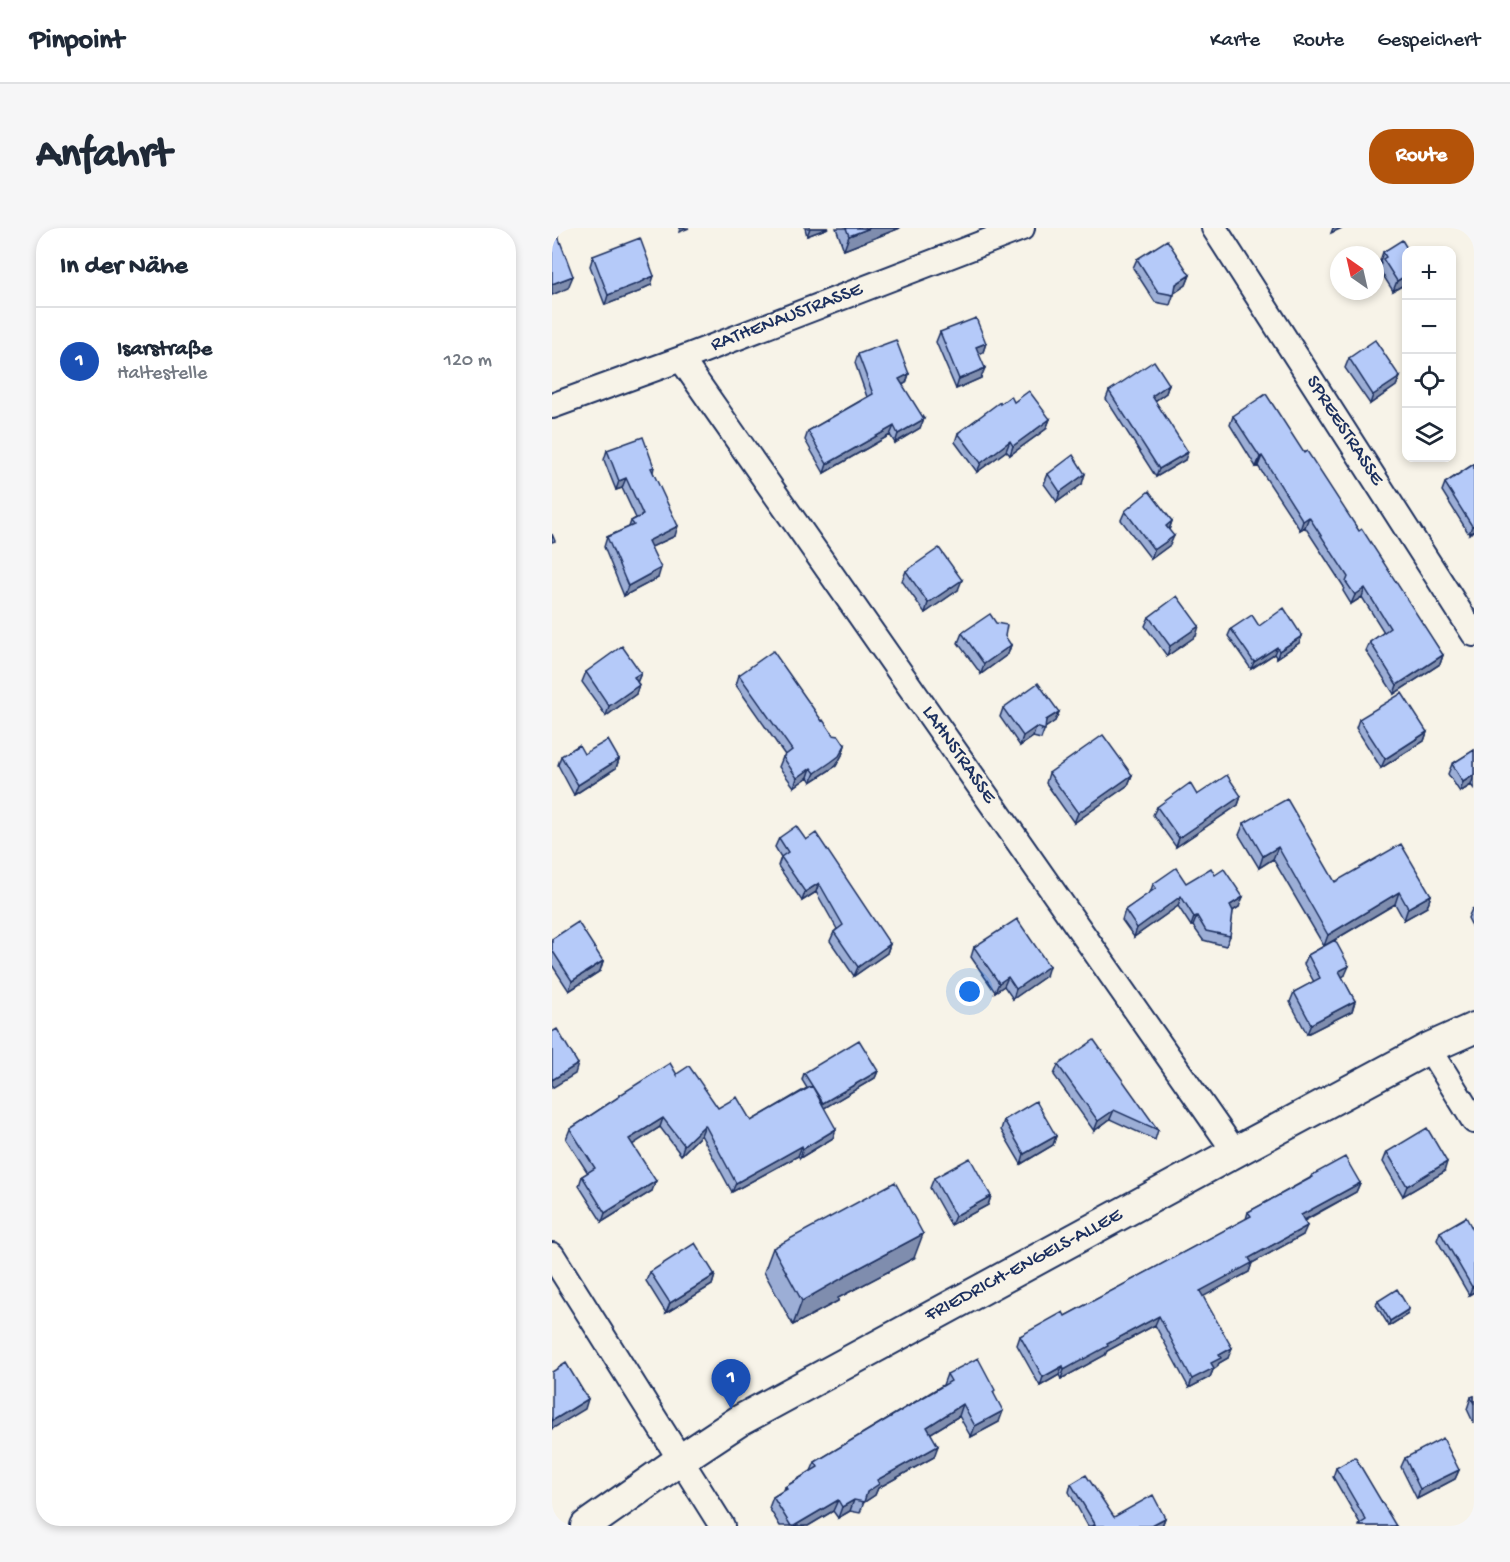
<!DOCTYPE html>
<html lang="de">
<meta charset="utf-8">
<style>
:root{--surface:#fff;--page:#f6f6f7;--text:#1f2937;--muted:#747a83;--line:#e0e1e3;--accent:#b45309}
body{margin:0;font-family:"Gochi Hand",sans-serif;background:var(--page);color:var(--text)}
.controls{position:absolute;right:18px;top:18px;display:grid;overflow:hidden;border-radius:12px;box-shadow:0 3px 9px #0003}
.controls button{width:54px;height:54px;display:grid;place-items:center;padding:0;border:0;border-bottom:2px solid var(--line);background:var(--surface);color:var(--text);font:30px sans-serif}
.compass{position:absolute;left:778px;top:18px;width:54px;height:54px;border-radius:50%;background:var(--surface);box-shadow:0 3px 9px #0003;rotate:326deg}
.you{position:absolute;left:418px;top:764px;width:21px;height:21px;margin:-15px;border:4px solid #fff;border-radius:50%;background:#1a73e8;box-shadow:0 0 0 9px #1a73e833}
.badge{display:grid;place-items:center;width:39px;height:39px;border-radius:50%;background:var(--accent);color:#fff;font-size:20px;font-weight:700}
.pin{position:absolute;translate:-50% -50px;filter:drop-shadow(0 2px 3px #0008)}
.pin::after{content:'';position:absolute;top:32px;width:21px;height:18px;background:inherit;clip-path:polygon(0 0,100% 0,50% 100%)}
.list{margin:0;padding:0;list-style:none}
h2{display:flex;justify-content:space-between;align-items:center;height:78px;margin:0;padding:0 24px;font-size:26px}
h2 small{font-size:20px;font-weight:400;color:var(--muted)}
.list li{display:grid;grid-template-columns:39px 1fr auto;gap:18px;align-items:center;box-sizing:border-box;height:108px;padding:0 24px;border-top:2px solid var(--line)}
.list b{display:block;font-size:22px;white-space:nowrap}
.list p{margin:0;font-size:20px;white-space:nowrap;color:var(--muted)}
.list em{font-size:20px;font-style:normal;color:var(--muted)}
.icon{flex:none;width:33px;height:33px;fill:none;stroke:currentColor;stroke-width:2;stroke-linecap:round;stroke-linejoin:round}
.map{position:relative;flex:none;width:922px;height:1298px;overflow:hidden;border-radius:24px}
header{display:flex;align-items:center;gap:36px;box-sizing:border-box;height:84px;padding:0 30px;background:var(--surface);border-bottom:2px solid var(--line)}
header strong{font-size:28px}
nav{display:flex;gap:33px;margin-inline-start:auto;font-size:21px}
.intro{display:flex;align-items:center;justify-content:space-between;box-sizing:border-box;height:144px;padding:0 36px}
h1{margin:0;font-size:42px}
.button{padding:15px 27px;border-radius:24px;background:var(--accent);color:#fff;font-size:21px;font-weight:700}
main{display:flex;gap:36px;padding:0 36px}
aside{flex:1;background:var(--surface);border-radius:24px;box-shadow:0 3px 9px #0003}
.map>svg:first-child{display:block}
.lines{fill:none;stroke-linecap:round;stroke-linejoin:round}
.minor-casing{stroke:#1b2f5e;stroke-width:28}
.tertiary-casing{stroke:#1b2f5e;stroke-width:34}
.minor{stroke:#f7f3e8;stroke-width:24}
.tertiary{stroke:#f7f3e8;stroke-width:30}
.wall{fill:#9caed6;stroke:#1b2f5e;stroke-width:1.5}
.shaded-wall{fill:#7f8dae;stroke:#1b2f5e;stroke-width:1.5}
.building{fill:#b5caf9;stroke:#1b2f5e;stroke-width:1.5}
.labels{text-anchor:middle;dominant-baseline:central;stroke-width:6;stroke-linejoin:round;paint-order:stroke}
.street-label{font-size:20px;fill:#1b2f5e;stroke:#f7f3e8}
</style>
<header>
<strong>Pinpoint</strong>
<nav><a>Karte</a><a>Route</a><a>Gespeichert</a></nav>
</header>
<div class="intro"><h1>Anfahrt</h1><a class="button">Route</a></div>
<main>
<aside>
<h2>In der Nähe<small></small></h2>
<ul class="list">
<li><span class="badge" style="background:#1a4fb4">1</span><div><b>Isarstraße</b><p>Haltestelle</p></div><em>120 m</em></li>
</ul>
</aside>
<div class="map">
<svg width="922" height="1298" viewBox="0 0 922 1298">
<rect width="100%" height="100%" fill="#f7f3e8"/>
<filter id="ink" filterUnits="userSpaceOnUse"><feTurbulence type="fractalNoise" baseFrequency=".0167" numOctaves="2"/><feDisplacementMap in="SourceGraphic" scale="12" xChannelSelector="R" yChannelSelector="G"/><feConvolveMatrix kernelMatrix="1 2 1 2 8 2 1 2 1" color-interpolation-filters="sRGB"/></filter>
<g filter="url(#ink)">
<g class="lines">
<g class="minor-casing">
<path id="minor" d="M662,0L922,406
M129,131L683,924
M0,178L129,131L470,0
M877,820L922,893
M0,1027L170,1298"/>
</g>
<g class="tertiary-casing">
<path id="tertiary" d="M34,1298L128,1232L187,1193L683,924L877,820L922,800"/>
</g>
<use href="#minor" class="minor"/>
<use href="#tertiary" class="tertiary"/>
</g>
<path class="wall" d="M253,0H276L255,8Z
M284,0H348L292,22Z
M855,22V55L841,63L827,41L829,36L828,33L831,24Z
M41,28L99,57L90,61L89,63L53,77L38,38Z
M585,31L638,47L634,57L622,65L618,77L603,74L581,40Z
M388,104L434,115L431,124L427,126L429,150L404,161L384,114Z
M306,126L357,146L354,155L350,157L368,200L343,215L338,207L272,245L253,212L256,203L315,169L303,135Z
M797,130L848,149L844,158L818,176L793,140Z
M617,156L614,165L603,173L633,232L604,249L554,171L557,163Z
M462,174L498,191L494,201L458,227L454,223L425,244L403,214L406,205L448,176Z
M681,188L752,225L807,303L891,427L888,436L842,466L814,423L818,414L832,404L810,369L799,376L791,363L792,359L753,299L748,302L706,238L704,239L678,197Z
M55,222L102,239L101,244L123,308L99,319L106,350L72,368L52,319L55,309L77,299L79,293L84,290L70,260L64,262L52,232Z
M922,236V303L917,306L890,263L893,255Z
M496,246L530,256L505,274L492,256Z
M573,283L620,293L617,302L618,317L599,331L569,292Z
M354,343L406,362L373,385L350,353Z
M597,389L644,408L615,428L593,398Z
M707,398L750,408L747,415L725,430L722,426L699,441L676,408L679,401Z
M410,405L459,417L456,426L429,446L406,415Z
M34,444L89,445L85,454L87,457L84,466L54,488L30,454Z
M187,447L270,493L281,507L293,517L290,527L284,538L259,554L256,549L242,559L227,539L231,529L233,527L184,457Z
M451,480L507,484L503,493L493,500L489,511L481,509L468,518L448,489Z
M807,491L875,504L872,513L829,540L804,500Z
M922,522V561L919,557L908,564L896,546L900,536Z
M32,526L67,531L64,540L22,567L6,537L9,528Z
M497,545L580,547L576,557L522,595L494,555Z
M645,567L689,568L686,577L624,619L601,587L605,579Z
M692,595L783,654L879,667L875,679L852,692L843,676L774,717L793,747L790,749L803,773L800,783L755,806L738,774L742,764L762,754L752,736L756,727L772,718L721,631L707,640L687,607Z
M227,610L254,612L338,716L335,725L302,748L278,713L282,704L285,701L264,664L250,673L226,638L229,629L223,619Z
M634,655L687,679L681,683L678,708L674,718L651,712L641,698H639L626,678L582,709L570,692L573,682L598,665L601,656Z
M922,680V702L916,690L920,681Z
M0,711L51,733L48,743L17,763L0,737Z
M422,719L494,748L461,771L452,758L443,764L419,729Z
M506,837L606,902L603,912L558,891L542,903L502,847Z
M326,843L323,850L272,880L281,910L248,930L246,928L180,964L149,907L129,927L108,899L80,916L100,963L50,994L27,958L30,948L36,945L14,911L18,901L67,869L68,867L125,846L166,880L199,893L255,860L250,852L252,845Z
M452,892L504,908L501,917L469,936L449,902Z
M835,924L892,944L851,968L831,934Z
M760,947L808,955L804,964L752,993L751,1007L700,1035L697,1044L651,1068L676,1130L667,1135L665,1139L661,1142L658,1149L637,1160L603,1097L555,1123L553,1127L509,1151L507,1147L488,1158L465,1117L468,1108L513,1088L694,991L696,984L758,950Z
M382,950L439,968L436,977L399,997L378,960Z
M888,1004H922V1064L917,1067L885,1012Z
M221,1020L362,1030L286,1070V1073L241,1097L212,1044Z
M98,1044L163,1047L160,1057L114,1085L94,1053Z
M826,1073L856,1086L837,1098L824,1077Z
M395,1146L442,1166L447,1194L419,1209L407,1188L379,1205L382,1229L326,1260L323,1267L312,1274L308,1285L298,1283L286,1290L281,1283L256,1298H228L217,1280L221,1269L232,1262L233,1259L259,1243L263,1234L391,1157Z
M922,1168V1196L915,1181L919,1169Z
M853,1230L907,1242L903,1251L865,1271L849,1239Z
M784,1240L844,1298H807L808,1295L781,1249Z
M519,1256L562,1289L613,1290L610,1298H536L517,1264Z"/>
<path class="shaded-wall" d="M128,0H137L127,4Z
M258,0H276L255,8Z
M318,0H348L292,22L297,8Z
M781,0H790L779,5Z
M638,47L634,57L621,66L624,56Z
M855,47V55L841,63L845,53Z
M21,48L16,60L0,67V56Z
M102,48L99,57L90,61L89,63L53,77L56,67Z
M434,115L431,124L420,129L424,119Z
M433,140L429,150L404,161L407,151Z
M357,146L354,155L343,160L347,151Z
M848,149L844,158L818,176L821,167Z
M617,156L614,165L597,177L600,168Z
M372,191L368,200L343,215L346,206Z
M498,191L494,201L458,227L461,218Z
M342,198L338,207L272,245L275,236Z
M458,213L454,223L425,244L429,235Z
M636,224L633,232L604,249L607,241Z
M710,228L706,238L704,239L708,229Z
M533,246L530,256L505,274L508,264Z
M74,250L70,260L64,262L67,253Z
M757,289L753,299L748,302L751,293Z
M620,293L617,302L614,298Z
M922,297V303L917,306L920,298Z
M126,298L123,308L93,322L96,313Z
M622,308L618,317L599,331L602,322Z
M109,340L106,350L72,368L76,358Z
M410,352L406,362L373,385L376,375Z
M813,360L810,369L799,376L803,367Z
M647,398L644,408L615,428L618,418Z
M750,408L747,415L725,430L727,423Z
M459,417L456,426L429,446L432,436Z
M725,419L722,426L699,441L702,434Z
M891,427L888,436L842,466L845,457Z
M89,445L85,455L82,449Z
M87,457L84,466L54,488L57,478Z
M507,484L503,493L490,502L494,492Z
M484,499L481,509L468,518L471,508Z
M875,504L872,513L829,540L833,531Z
M293,517L290,527L284,538L259,554L263,545Z
M67,531L64,540L22,567L26,557Z
M259,540L256,549L242,559L245,550Z
M580,547L576,557L522,595L526,585Z
M922,547L919,557L908,564L911,554Z
M689,568L686,577L624,619L627,610Z
M726,619L721,631L707,640L711,628Z
M267,655L264,664L250,673L253,664Z
M847,664L843,676L772,718L776,707Z
M879,667L875,679L852,692L856,680Z
M629,668L626,678L582,709L585,700Z
M691,669L687,679L674,687L678,677Z
M645,688L641,698H639L642,689Z
M338,716L335,725L302,748L306,739Z
M51,733L48,743L17,763L20,753Z
M497,738L494,748L461,771L464,761Z
M797,738L793,747L784,753L787,743Z
M456,749L452,758L443,764L447,755Z
M803,773L800,783L755,806L759,796Z
M26,836L23,846L0,860V852Z
M326,843L323,850L269,882L271,875Z
M562,882L558,891L542,903L546,893Z
M111,890L108,899L74,921L77,911Z
M153,897L149,907L129,927L132,917Z
M284,901L281,910L248,930L251,921Z
M504,908L501,917L469,936L472,926Z
M250,918L246,928L180,964L184,955Z
M895,934L892,944L851,968L855,958Z
M104,953L100,963L50,994L53,985Z
M808,955L804,964L745,996L749,987Z
M439,968L436,977L399,997L403,988Z
M755,998L751,1007L700,1035L697,1044L645,1072L648,1063L697,1030Z
M371,1006L362,1030L286,1070V1073L241,1097L250,1073L294,1047Z
M163,1047L160,1057L114,1085L118,1075Z
M922,1058V1064L917,1067L920,1059Z
M857,1081L856,1086L837,1098L838,1093Z
M607,1088L603,1097L555,1123L553,1127L509,1151L512,1142L555,1116Z
M680,1120L676,1130L667,1135L665,1139L661,1142L658,1149L637,1160L640,1151L659,1135L667,1127Z
M511,1138L507,1147L488,1158L491,1149Z
M36,1171L33,1181L0,1201V1193Z
M411,1176L407,1188L371,1210L375,1199Z
M451,1183L447,1194L419,1209L423,1198Z
M386,1218L382,1229L326,1260L323,1267L311,1275L315,1264L325,1252Z
M907,1242L903,1251L865,1271L868,1261Z
M286,1272L281,1283L256,1298H242Z
M302,1272L298,1283L286,1290L290,1279Z
M613,1290L610,1298H598Z"/>
<path class="building" d="M0,0H3L21,48L0,56Z
M294,0H318L297,8Z
M88,10L102,48L92,52V53L56,67L41,28Z
M615,12L638,47L624,56L622,67L606,64L585,31Z
M850,12L856,22H855V47L845,53L831,31L834,29L831,24Z
M424,90L434,115L424,119L433,140L407,151L388,104Z
M344,112L357,146L347,151L372,191L346,206L342,198L275,236L256,203L321,166L306,126Z
M823,112L848,149L821,167L797,130Z
M602,133L617,156L600,168L636,224L607,241L557,163Z
M900,159L903,166L900,168Z
M477,163L498,191L461,218L458,213L429,235L406,205L448,174V176L459,168L462,174Z
M714,166L752,225L755,223L807,303L810,301L891,427L845,457L818,414L838,400L813,360L803,367L794,354L796,349L757,289L751,293L710,228L708,229L681,188Z
M91,209L102,239L99,240L126,298L96,313L109,340L76,358L55,309L82,297L79,293L91,287L74,250L67,253L55,222Z
M521,227L533,246L508,264L496,246Z
M922,236V297L920,298L893,255Z
M597,263L620,293L614,298L622,308L602,322L573,283Z
M0,306L3,313L0,314Z
M387,320L410,352L376,375L354,343Z
M625,368L647,398L618,418L597,389Z
M732,380L750,408L727,423L725,419L702,434L679,401L700,387L707,398Z
M438,386L444,395L455,397L453,408L459,417L432,436L410,405Z
M70,418L89,445L82,449L87,457L57,478L34,444Z
M221,423L270,493L271,492L281,507L287,508L293,517L287,528L279,534L263,545L259,540L245,550L231,529L240,522L187,447Z
M486,455L507,484L494,492L493,502L484,499L471,508L451,480Z
M850,465L875,504L833,531L807,491Z
M551,507L580,547L526,585L497,545Z
M56,512L67,531L26,557L9,528L27,517L32,526Z
M922,522V547L911,554L900,536Z
M675,547L689,568L627,610L605,579L638,555L645,567Z
M735,571L783,654L849,616L879,667L856,680L847,664L776,707L726,619L711,628L692,595Z
M244,598L254,612L264,605L338,716L306,739L282,704L291,697L267,655L253,664L229,629L236,624L227,610Z
M624,640L634,655L659,640L663,647L672,641L691,669L678,677L681,683L678,708L654,703L645,688L642,689L629,668L585,700L573,682L604,660L601,656Z
M465,691L497,738L464,761L456,749L447,755L422,719Z
M26,694L51,733L20,753L0,722V711Z
M783,712L797,738L787,743L803,773L759,796L742,764L768,750L756,727Z
M5,801L26,836L0,852V804Z
M307,812L326,843L271,875L252,845Z
M542,812L606,902L562,882L546,893L506,837Z
M118,835L125,847V846L137,838L166,880L185,869L199,893L260,858L284,901L251,921L250,918L184,955L153,897L132,917L111,890L77,911L104,953L53,985L30,948L43,940L18,901L68,868V867Z
M484,873L504,908L472,926L452,892Z
M875,900L895,934L855,958L835,924Z
M793,929L808,955L749,987L755,998L697,1030L700,1035L648,1063L680,1120L667,1127L669,1130L659,1135L662,1140L640,1151L607,1088L555,1116L556,1118L512,1142L511,1138L491,1149L468,1108L511,1084L513,1088L699,988L696,984L761,949L760,947Z
M418,930L439,968L403,988L382,950Z
M343,954L371,1006L294,1047V1048L250,1073L221,1020Z
M914,989L922,1004V1058L920,1059L888,1004Z
M143,1015L163,1047L118,1075L98,1044Z
M845,1061L857,1081L838,1093L826,1073Z
M426,1130L443,1162L441,1164L451,1183L423,1198L411,1176L375,1199L386,1218L325,1252L327,1256L315,1264L312,1274L302,1272L290,1279L286,1272L242,1298H239L221,1269L235,1261L233,1259L266,1239L263,1234L399,1153L395,1146Z
M14,1135L36,1171L0,1193V1144Z
M922,1168V1176L919,1169Z
M891,1210L907,1242L868,1261L853,1230Z
M803,1229L844,1298H809L808,1296L814,1292L784,1240Z
M534,1247L562,1289L601,1267L613,1290L598,1298H541L543,1296L519,1256Z"/>
</g>
<g class="labels">
<g class="street-label">
<text transform="translate(235 90) rotate(-21)">RATHENAUSTRASSE</text>
<text transform="translate(792 203) rotate(57)">SPREESTRASSE</text>
<text transform="translate(406 527) rotate(55)">LAHNSTRASSE</text>
<text transform="translate(472 1038) rotate(-28)">FRIEDRICH-ENGELS-ALLEE</text>
</g>
</g>
</svg>
<div class="controls">
<button>+</button>
<button>−</button>
<button><svg class="icon" aria-label="locate" viewBox="0 0 24 24"><circle cx="12" cy="12" r="6"/><path d="M12 2v4M12 18v4M2 12h4M18 12h4"/></svg></button>
<button><svg class="icon" aria-label="layers" viewBox="0 0 24 24"><path d="M12 4l9 5-9 5-9-5zM3 14l9 5 9-5"/></svg></button>
</div>
<svg class="compass" viewBox="-18 -18 36 36"><path d="M0-13l5 13h-10z" fill="#e53935"/><path d="M0 13l5-13h-10z" fill="#747a83"/></svg>
<div class="you"></div>
<div class="pin badge" style="left:179px;top:1181px;background:#1a4fb4">1</div>
</div>
</main>
